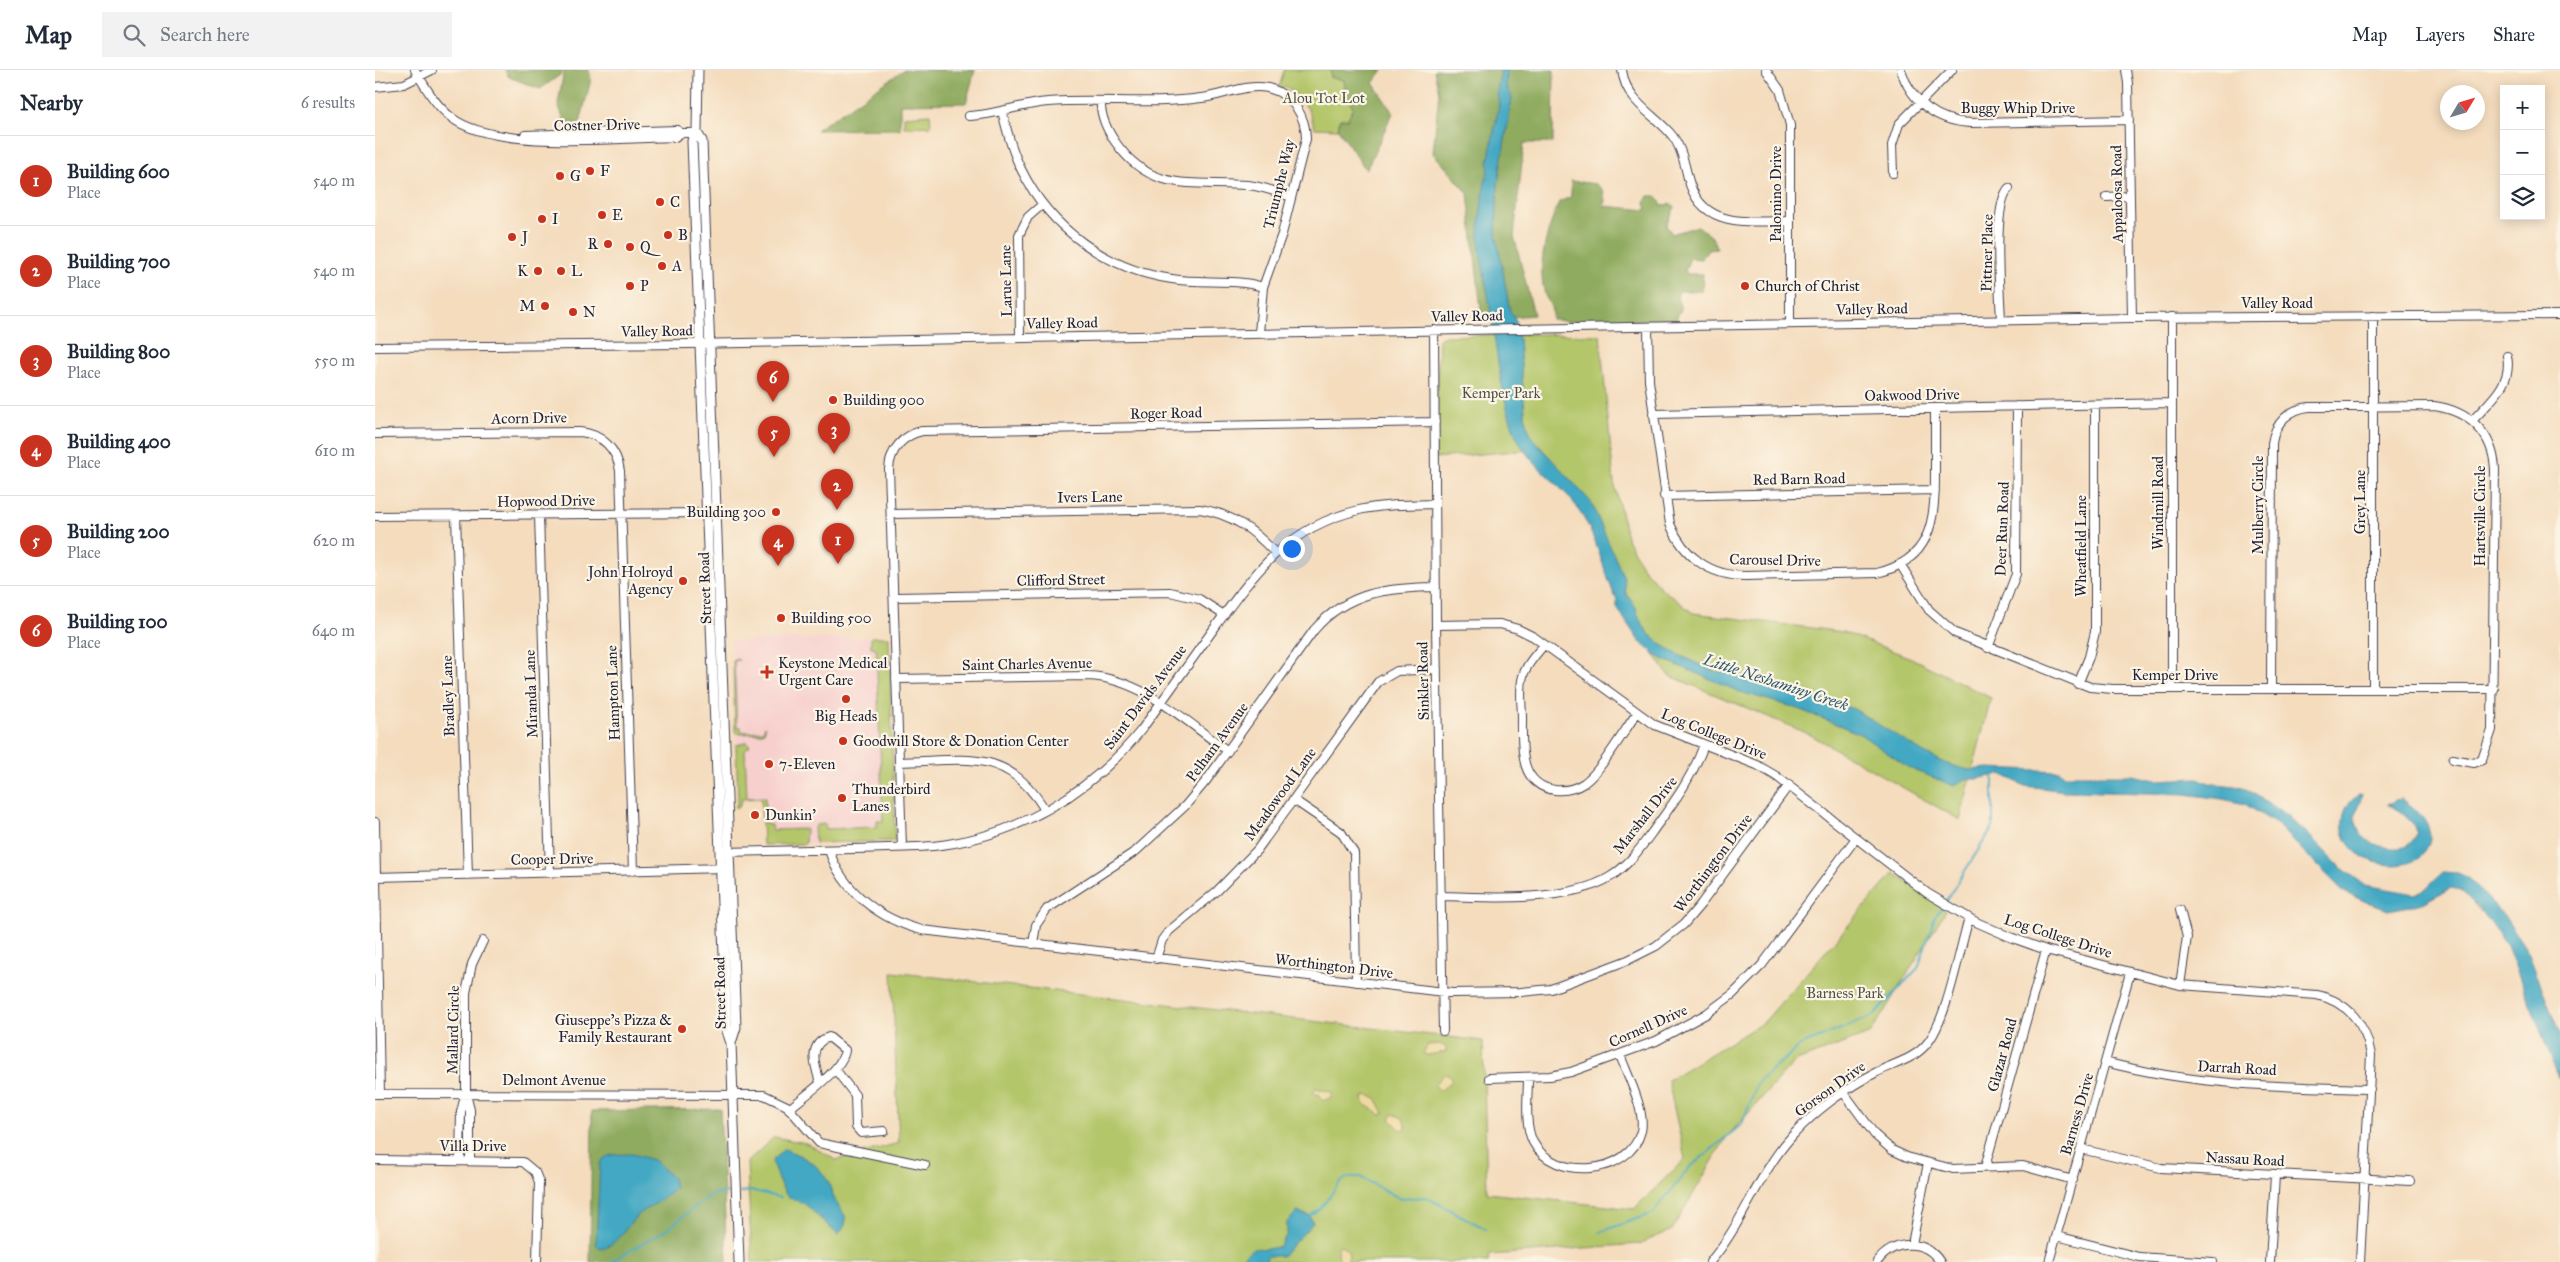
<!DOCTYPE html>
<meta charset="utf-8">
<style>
:root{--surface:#fff;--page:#f2f2f3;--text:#1f2937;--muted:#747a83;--line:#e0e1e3;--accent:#c8321e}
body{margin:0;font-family:"IM FELL Great Primer",serif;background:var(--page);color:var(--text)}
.controls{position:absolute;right:15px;top:15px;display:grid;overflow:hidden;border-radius:0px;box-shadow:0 2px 12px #0003}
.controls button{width:45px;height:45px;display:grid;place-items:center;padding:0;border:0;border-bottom:1px solid var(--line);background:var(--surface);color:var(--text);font:25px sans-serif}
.compass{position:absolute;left:2065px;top:15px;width:45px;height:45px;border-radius:50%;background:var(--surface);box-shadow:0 2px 12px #0003;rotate:52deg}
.you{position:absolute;left:916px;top:478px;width:18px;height:18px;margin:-12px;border:4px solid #fff;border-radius:50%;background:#1a73e8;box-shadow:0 0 0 8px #1a73e833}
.badge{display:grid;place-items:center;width:32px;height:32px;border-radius:50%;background:var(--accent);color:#fff;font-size:16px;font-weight:700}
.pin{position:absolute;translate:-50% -41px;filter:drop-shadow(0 1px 2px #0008)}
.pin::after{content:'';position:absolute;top:26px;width:18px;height:15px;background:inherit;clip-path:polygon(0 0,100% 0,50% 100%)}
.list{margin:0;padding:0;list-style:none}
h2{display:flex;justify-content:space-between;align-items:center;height:65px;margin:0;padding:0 20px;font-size:21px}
h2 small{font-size:16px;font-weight:400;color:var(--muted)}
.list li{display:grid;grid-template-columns:32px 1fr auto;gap:15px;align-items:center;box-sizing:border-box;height:90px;padding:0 20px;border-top:1px solid var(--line)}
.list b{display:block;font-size:19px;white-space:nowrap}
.list p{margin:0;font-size:16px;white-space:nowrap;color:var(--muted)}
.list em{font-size:16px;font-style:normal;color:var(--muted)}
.icon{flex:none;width:28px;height:28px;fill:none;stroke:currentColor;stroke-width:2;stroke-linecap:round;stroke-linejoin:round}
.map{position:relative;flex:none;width:2185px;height:1192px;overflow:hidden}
header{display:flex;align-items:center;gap:30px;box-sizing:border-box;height:70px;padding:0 25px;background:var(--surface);border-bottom:1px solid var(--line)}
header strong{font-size:24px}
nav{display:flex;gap:28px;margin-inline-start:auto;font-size:18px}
.search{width:350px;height:45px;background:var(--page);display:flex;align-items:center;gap:12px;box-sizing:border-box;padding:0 18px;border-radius:0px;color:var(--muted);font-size:19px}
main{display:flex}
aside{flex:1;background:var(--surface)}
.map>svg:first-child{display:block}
.built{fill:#f7d0ce}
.green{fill:#b4c66a;stroke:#6b7452}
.forest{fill:#8fab5e;stroke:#58664c}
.sand{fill:#eeda9e;stroke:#887e6c}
.water{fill:#43a8c3;stroke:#32657f}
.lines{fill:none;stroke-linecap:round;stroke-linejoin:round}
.stream{stroke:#43a8c3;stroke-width:2}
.minor-casing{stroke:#423e4e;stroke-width:10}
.major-casing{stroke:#423e4e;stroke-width:11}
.minor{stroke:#fff;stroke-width:8}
.major{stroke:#fff;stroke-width:9}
.poi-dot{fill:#c8321e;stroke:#fcf5e5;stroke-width:2}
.labels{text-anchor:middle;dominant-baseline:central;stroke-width:4.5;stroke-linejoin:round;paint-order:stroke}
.park-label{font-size:15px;fill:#4e5349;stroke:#fcf5e5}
.street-label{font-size:15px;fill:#22223b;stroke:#fcf5e5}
.poi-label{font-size:15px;fill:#22223b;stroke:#fcf5e5;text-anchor:start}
.water-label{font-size:16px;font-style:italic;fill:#2f5871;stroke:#fcf5e5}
</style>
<header>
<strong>Map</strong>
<div class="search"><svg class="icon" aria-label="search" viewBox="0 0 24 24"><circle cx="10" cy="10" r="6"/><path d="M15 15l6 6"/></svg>Search here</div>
<nav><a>Map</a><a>Layers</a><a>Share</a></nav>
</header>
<main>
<aside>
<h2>Nearby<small>6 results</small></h2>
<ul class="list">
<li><span class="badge">1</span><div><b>Building 600</b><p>Place</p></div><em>540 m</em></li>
<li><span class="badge">2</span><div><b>Building 700</b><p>Place</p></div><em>540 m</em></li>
<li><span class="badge">3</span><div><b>Building 800</b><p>Place</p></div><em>550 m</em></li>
<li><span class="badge">4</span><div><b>Building 400</b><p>Place</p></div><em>610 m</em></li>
<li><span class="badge">5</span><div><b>Building 200</b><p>Place</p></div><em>620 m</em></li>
<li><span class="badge">6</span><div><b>Building 100</b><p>Place</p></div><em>640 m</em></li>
</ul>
</aside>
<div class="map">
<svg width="2185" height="1192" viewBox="0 0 2185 1192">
<rect width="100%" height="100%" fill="#fcf5e5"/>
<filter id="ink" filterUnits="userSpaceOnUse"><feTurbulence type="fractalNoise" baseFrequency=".02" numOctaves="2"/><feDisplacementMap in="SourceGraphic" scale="10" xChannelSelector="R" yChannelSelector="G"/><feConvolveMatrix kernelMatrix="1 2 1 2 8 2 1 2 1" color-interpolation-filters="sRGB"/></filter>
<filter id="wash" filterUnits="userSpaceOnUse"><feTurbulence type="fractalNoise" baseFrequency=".0096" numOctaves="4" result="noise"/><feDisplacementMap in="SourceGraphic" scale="20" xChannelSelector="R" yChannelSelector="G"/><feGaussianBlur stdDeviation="1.12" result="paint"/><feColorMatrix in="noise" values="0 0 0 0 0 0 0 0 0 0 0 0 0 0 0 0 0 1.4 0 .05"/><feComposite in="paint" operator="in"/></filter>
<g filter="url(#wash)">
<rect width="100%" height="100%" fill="#f4dcbd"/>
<path class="built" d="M514,567L519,771L388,775L386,729H363L357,571Z"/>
<path class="green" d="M909,0H956V8L969,10L971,27L978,37L973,50L965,49L963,59L940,58L933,39L921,24L910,16L903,22Z
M555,44L556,56L529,57V46Z
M1149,264L1225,265L1239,413L1253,471L1268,498L1286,518L1318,543L1468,562L1536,588L1616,628L1585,750L1434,664L1293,605L1251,541L1203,432L1153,380L1060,388L1064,269L1070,266Z
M496,567H514L520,769L519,771L440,773L439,757L441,755L450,754L451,759L502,757V751H508L501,578L496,577Z
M361,589L364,590L359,591L362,657H366L367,662L388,661L390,656V660L388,663L365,664L360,662L358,591Z
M372,672L375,676L370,679L372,728L390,727L391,755H396L397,760L431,759L430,774L388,775L386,728L367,729L364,737L360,738L363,729L361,675Z
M1519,803L1571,840L1496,963L1419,992L1351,1068L1297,1160L1264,1174L1114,1185V1192H377L372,1092L399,1067L431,1073L461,1090L524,1073L517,902L1108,971L1112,1123L1259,1139L1310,1089L1293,1010L1389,952Z"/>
<path class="forest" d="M130,0H187L185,5L165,19L134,7Z
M189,0H214L216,9L205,53H190L183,34Z
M529,0H600L591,33L525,34V59L441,60Z
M956,0H1008L998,13L1018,43L991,100L963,59L965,49H973L978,37L971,27L969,10L956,8Z
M1059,0H1179L1178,73H1149L1139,166L1159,245L1107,249L1093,123L1058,83L1064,23Z
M1196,111L1221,114L1228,120L1230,131L1228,136L1272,140L1270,132L1273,126H1281L1287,135L1296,134L1300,137L1291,155L1297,164L1323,156L1337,167L1342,179L1332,180L1327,189L1315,188L1310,200L1312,204H1328L1327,221H1304L1302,227L1306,239L1301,249L1193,252L1177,249C1178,231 1171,234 1169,220C1162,190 1173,160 1184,132L1196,127Z
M345,1039L352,1192H215L217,1041Z"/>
<path class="sand" d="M1065,974L1071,977V982L1052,985L1048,983L1053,975Z
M1070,1004L1075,1006L1077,1011L1065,1021L1059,1014Z
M940,1018L957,1022L956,1027L948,1031L945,1025L938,1023Z
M992,1025L1001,1028L1009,1043L1006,1045L989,1034L988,1027Z
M1018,1044L1028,1048L1031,1059L1026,1060L1015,1049Z
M966,1175L973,1181L974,1187L971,1192H964L963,1177Z"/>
<path class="water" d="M1126,0H1132L1131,15L1137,28L1123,113L1121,162L1135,242L1141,250L1144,269L1151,353L1158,369L1216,432L1249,508L1251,524L1261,537L1262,544L1273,563L1286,574L1298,582L1336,600L1365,606L1401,619L1422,621L1479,639L1549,683L1575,695L1594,700L1614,698L1685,701L1688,705H1757L1781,710L1823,708L1834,713L1868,717L1914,746L1917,752L1931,762L1964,796L1990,815L2040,824L2050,819L2068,802L2083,803L2093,808L2128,844L2153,882L2185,964V1010L2132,876L2113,849L2086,820L2076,818L2047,833L2035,836L2014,840L1998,835L1969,822L1901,754L1870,734L1847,729L1810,724L1690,721L1650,716L1626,704L1602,709H1590L1579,716L1534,698L1485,664L1466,656L1418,637L1365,622L1285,588L1264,571L1242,538V531C1229,503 1220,461 1202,437C1181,408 1150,394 1138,358C1124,317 1121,274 1114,231C1111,210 1105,189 1104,168C1104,151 1106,135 1109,119C1110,109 1115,102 1113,93L1124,35L1122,22Z
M1987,724L1984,736L1979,745C1981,751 1982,757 1985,763C1993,775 2019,782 2032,776C2037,773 2039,768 2042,764L2038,754L2026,742L2012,734H2017L2020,730L2027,729C2039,737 2056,752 2055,768C2051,814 1955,798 1969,744C1971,736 1979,726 1987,724Z
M409,1079C428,1086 445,1094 454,1114C456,1118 457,1124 459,1128C467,1145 479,1147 463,1165L430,1134L412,1126L403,1110L397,1091Z
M257,1084L278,1090L298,1108L300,1118C290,1130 274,1136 262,1146C250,1157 243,1176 225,1178L221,1174L225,1094C230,1082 245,1085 257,1084Z
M922,1142L935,1146L938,1153L907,1186H893L890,1192H863C883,1169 881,1184 905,1176L912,1164V1152Z"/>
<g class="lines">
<path class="stream" d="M1570,832L1618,757V703
M364,1122L379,1121L406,1128
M935,1146L946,1138L965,1112L974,1107H985L1026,1129L1051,1127L1111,1159
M1225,1162L1278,1143L1314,1098L1367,1054L1383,1012L1426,975L1498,946L1543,898L1560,847L1567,836
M235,1192L291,1160L337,1124L359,1123"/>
</g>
</g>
<g filter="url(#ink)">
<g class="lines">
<g class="minor-casing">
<path id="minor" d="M40,0C51,18 61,36 77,48C120,81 245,68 300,67L306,63
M1247,0C1251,31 1276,42 1295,63C1306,75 1309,92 1313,108C1326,160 1374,151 1415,151
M1391,0L1405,20L1415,55V254
M1526,0C1536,32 1563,52 1596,53L1754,50
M1751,0L1753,13L1757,248
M0,17L29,14L57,0
M726,31C725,46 732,60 741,73C777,124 820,111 872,115C887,116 902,122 916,127
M627,41C632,61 637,81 646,99C675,159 733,200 797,209C828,214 858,208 888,217
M594,46C621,45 646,34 673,32C723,28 776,35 826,28C848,26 871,13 893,18C917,24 931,46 931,69L907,164L888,217L884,263
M150,65L302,60L306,63H322
M1518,103L1517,75L1524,54L1577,0
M1731,127L1755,126
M1998,246V619
M1797,247V619
M1626,250C1625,224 1617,134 1634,118
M1273,257L1274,311L1295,454C1309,487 1335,506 1371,506L1502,503C1556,490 1560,452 1560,404C1560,382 1560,360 1560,338
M1059,260L1061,555L1068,961
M645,268L644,165L653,147L668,134
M0,277L314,274L1757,248L2185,245
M1278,344L1797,333
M2097,351C2114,332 2138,314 2132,286
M0,364L205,362C227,364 242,379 245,401L258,801
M1289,426L1560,420
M516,444L825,439C857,444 879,460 900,483
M164,445L175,803
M0,446L335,443
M81,446L93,805
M1525,494L1554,540L1580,563L1715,617L1738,619H2119
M519,527L795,522L824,529L849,545
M1061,555L1125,554L1143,559L1159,567L1280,655L1382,695L1401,706L1552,823L1601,852L1635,867L1671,880L1805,915L1942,925C1973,932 1991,954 1996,985L1985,1192
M1169,575C1161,584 1151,595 1148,606C1144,620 1147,635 1147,648C1147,675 1143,715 1180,720C1190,721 1200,719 1209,713C1226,701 1249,661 1262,643
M1613,578L1641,504L1642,336
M521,609L713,606C767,608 811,652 853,681
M1703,614L1714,587L1720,562V335
M1896,619L1897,373C1900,353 1914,339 1934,337L2059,336C2094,341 2118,363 2120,399L2117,660L2107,690L2099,693L2078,689
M524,692C589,691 632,676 670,740
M919,730L966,762L979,783L981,912
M0,752L5,1024
M527,777L514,399C515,380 528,365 547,361L1060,352
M454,780C467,821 506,850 547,860L1077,923L1146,922L1176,919L1253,890L1281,876L1309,854L1326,834L1414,715
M349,782C392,781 435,780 478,779C504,778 531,778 558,776C641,767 715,724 767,659C791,626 814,593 838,560C879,503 912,457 984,440C1009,434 1034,435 1060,434
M0,807L350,798
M1066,826C1113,828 1195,832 1235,807C1256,794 1269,773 1283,754C1302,728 1318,705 1329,675
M1805,840L1812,867L1805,915
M658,874L661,855L672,839L761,781L810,736L831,711L939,560C973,521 1012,518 1061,517
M781,889L787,870L794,861L842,821L882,780L1003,612L1022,601L1062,599
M1730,992C1816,1015 1906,1017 1995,1019
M460,999L480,1025L481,1057L486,1063L509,1061
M1153,1007C1153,1027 1149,1054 1158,1072C1178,1111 1255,1106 1266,1061C1271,1041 1252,1004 1245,985
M1114,1008L1175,1006L1196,1002L1281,971L1331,944L1358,924L1387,895L1481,768
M1469,1023L1500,1065L1517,1080L1532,1087L1578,1099L1648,1096L1698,1110
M0,1024L389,1025L412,1036L444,1073L550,1095
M414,1039C429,1026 468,1000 470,980L454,967C432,974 440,996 445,1012
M1706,1079L1786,1098L2035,1111
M0,1090L148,1092L160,1102L164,1112L162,1192
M85,1090L86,1042L90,1026
M95,1090V1040L91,1024V923L97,894L108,871
M1610,1097L1671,880
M1682,1166L1764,1187L1838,1192
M1537,1174L1553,1093
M1335,1192C1368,1154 1383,1103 1418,1065C1440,1041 1471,1018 1500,1003C1519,993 1540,990 1554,971C1573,945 1584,881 1594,848
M1502,1192C1518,1170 1550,1168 1565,1192
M1674,1192L1755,903
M1895,1192L1900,1105"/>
</g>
<g class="major-casing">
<path id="major" d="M323,0L322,63L317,71L352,961L356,973
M322,63L327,71L356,834L361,957L356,973L364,1192"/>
</g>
<use href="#minor" class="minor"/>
<use href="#major" class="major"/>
</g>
</g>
<g class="poi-dot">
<circle cx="215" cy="101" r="5"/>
<circle cx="185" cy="106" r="5"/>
<circle cx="285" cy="132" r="5"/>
<circle cx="227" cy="145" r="5"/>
<circle cx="167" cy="149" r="5"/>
<circle cx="293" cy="165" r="5"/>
<circle cx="137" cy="167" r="5"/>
<circle cx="233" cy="174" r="5"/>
<circle cx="255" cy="177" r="5"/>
<circle cx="287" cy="196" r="5"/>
<circle cx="163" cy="201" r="5"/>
<circle cx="186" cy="201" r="5"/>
<circle cx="255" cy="216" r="5"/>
<circle cx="1370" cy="216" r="5"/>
<circle cx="170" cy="236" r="5"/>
<circle cx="198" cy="242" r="5"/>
<circle cx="458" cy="330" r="5"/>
<circle cx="401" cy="442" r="5"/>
<circle cx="308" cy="511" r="5"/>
<circle cx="406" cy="548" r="5"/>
<path d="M389.5 594.5h5v5h5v5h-5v5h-5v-5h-5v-5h5z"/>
<circle cx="471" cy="629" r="5"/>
<circle cx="468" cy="671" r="5"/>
<circle cx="394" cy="694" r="5"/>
<circle cx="467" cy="728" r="5"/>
<circle cx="380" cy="745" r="5"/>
<circle cx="307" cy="959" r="5"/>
</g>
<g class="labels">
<g class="park-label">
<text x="949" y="28">Alou Tot Lot</text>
<text x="1126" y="323">Kemper Park</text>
<text x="1470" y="923">Barness Park</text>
</g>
<g class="street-label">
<text x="1643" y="38">Buggy Whip Drive</text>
<text transform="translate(222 55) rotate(-1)">Costner Drive</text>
<text transform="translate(904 114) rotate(-76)">Triumphe Way</text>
<text transform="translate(1401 124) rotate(-90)">Palomino Drive</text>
<text transform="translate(1742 124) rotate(-91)">Appaloosa Road</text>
<text transform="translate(1612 183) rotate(-89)">Pittner Place</text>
<text transform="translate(631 211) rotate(-91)">Larue Lane</text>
<text x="1902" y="233">Valley Road</text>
<text transform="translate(1497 239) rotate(-1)">Valley Road</text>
<text transform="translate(1092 246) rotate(-1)">Valley Road</text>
<text transform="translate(687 253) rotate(-1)">Valley Road</text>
<text transform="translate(282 261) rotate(-1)">Valley Road</text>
<text transform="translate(1537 325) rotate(-1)">Oakwood Drive</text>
<text transform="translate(791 343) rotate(-1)">Roger Road</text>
<text transform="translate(154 348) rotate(-1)">Acorn Drive</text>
<text transform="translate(1424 409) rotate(-1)">Red Barn Road</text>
<text transform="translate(715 427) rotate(-1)">Ivers Lane</text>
<text transform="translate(171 431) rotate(-1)">Hopwood Drive</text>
<text transform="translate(1985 432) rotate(-90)">Grey Lane</text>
<text transform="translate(1783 433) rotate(-90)">Windmill Road</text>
<text transform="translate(1883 435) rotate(-90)">Mulberry Circle</text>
<text transform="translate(2105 446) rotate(-90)">Hartsville Circle</text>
<text transform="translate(1627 459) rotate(-88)">Deer Run Road</text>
<text transform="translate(1706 476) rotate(-90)">Wheatfield Lane</text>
<text transform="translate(1400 490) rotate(1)">Carousel Drive</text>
<text transform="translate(686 510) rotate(-1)">Clifford Street</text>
<text transform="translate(330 518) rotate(-92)">Street Road</text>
<text transform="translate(652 594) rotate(-1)">Saint Charles Avenue</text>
<text x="1800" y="605">Kemper Drive</text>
<text transform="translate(1048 611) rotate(-91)">Sinkler Road</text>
<text transform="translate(238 623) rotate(-92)">Hampton Lane</text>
<text transform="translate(156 624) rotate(-92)">Miranda Lane</text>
<text transform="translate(73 626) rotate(-92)">Bradley Lane</text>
<text transform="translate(770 627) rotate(-53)">Saint Davids Avenue</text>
<text transform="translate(1339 664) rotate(22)">Log College Drive</text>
<text transform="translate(842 672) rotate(-54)">Pelham Avenue</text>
<text transform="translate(905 724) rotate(-54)">Meadowood Lane</text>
<text transform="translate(1270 745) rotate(-52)">Marshall Drive</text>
<text transform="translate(177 789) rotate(-1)">Cooper Drive</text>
<text transform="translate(1338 793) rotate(-53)">Worthington Drive</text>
<text transform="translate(1683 866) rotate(18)">Log College Drive</text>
<text transform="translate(959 896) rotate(7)">Worthington Drive</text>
<text transform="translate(345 923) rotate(-91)">Street Road</text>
<text transform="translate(1273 956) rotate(-24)">Cornell Drive</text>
<text transform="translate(78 960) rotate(-89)">Mallard Circle</text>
<text transform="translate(1627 985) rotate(-75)">Glazar Road</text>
<text transform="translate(1862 998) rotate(3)">Darrah Road</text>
<text x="179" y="1010">Delmont Avenue</text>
<text transform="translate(1455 1019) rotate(-36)">Gorson Drive</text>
<text transform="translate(1702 1044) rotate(-74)">Barness Drive</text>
<text x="98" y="1076">Villa Drive</text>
<text transform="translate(1870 1089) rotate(3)">Nassau Road</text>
</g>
<g class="poi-label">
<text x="225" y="101">F</text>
<text x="195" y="106">G</text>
<text x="295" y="132">C</text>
<text x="237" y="145">E</text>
<text x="177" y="149">I</text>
<text x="303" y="165">B</text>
<text x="147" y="167">J</text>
<text x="223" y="174" text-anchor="end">R</text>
<text x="265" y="177">Q</text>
<text x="297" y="196">A</text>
<text x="153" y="201" text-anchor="end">K</text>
<text x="196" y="201">L</text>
<text x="265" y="216">P</text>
<text x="1380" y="216">Church of Christ</text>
<text x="160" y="236" text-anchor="end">M</text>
<text x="208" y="242">N</text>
<text x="468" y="330">Building 900</text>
<text x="391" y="442" text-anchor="end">Building 300</text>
<text x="298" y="502" text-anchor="end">John Holroyd<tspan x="298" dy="17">Agency</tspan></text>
<text x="416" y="548">Building 500</text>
<text x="403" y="593">Keystone Medical<tspan x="403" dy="17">Urgent Care</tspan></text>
<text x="471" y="646" text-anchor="middle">Big Heads</text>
<text x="478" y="671">Goodwill Store &amp; Donation Center</text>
<text x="404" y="694">7-Eleven</text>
<text x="477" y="719">Thunderbird<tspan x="477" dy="17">Lanes</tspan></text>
<text x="390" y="745">Dunkin'</text>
<text x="297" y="950" text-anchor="end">Giuseppe's Pizza &amp;<tspan x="297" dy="17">Family Restaurant</tspan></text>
</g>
<g class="water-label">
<text transform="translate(1401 612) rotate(18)">Little Neshaminy Creek</text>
</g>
</g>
</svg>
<div class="controls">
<button>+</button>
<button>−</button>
<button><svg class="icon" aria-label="layers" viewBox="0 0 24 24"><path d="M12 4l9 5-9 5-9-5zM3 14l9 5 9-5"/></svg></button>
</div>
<svg class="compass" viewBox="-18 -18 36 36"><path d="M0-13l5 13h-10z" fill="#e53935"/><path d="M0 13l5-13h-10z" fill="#747a83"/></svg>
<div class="you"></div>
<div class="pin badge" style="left:463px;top:494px">1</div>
<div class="pin badge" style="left:462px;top:440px">2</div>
<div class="pin badge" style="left:459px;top:384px">3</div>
<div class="pin badge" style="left:403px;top:496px">4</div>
<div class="pin badge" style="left:399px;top:387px">5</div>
<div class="pin badge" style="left:398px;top:332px">6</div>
</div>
</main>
